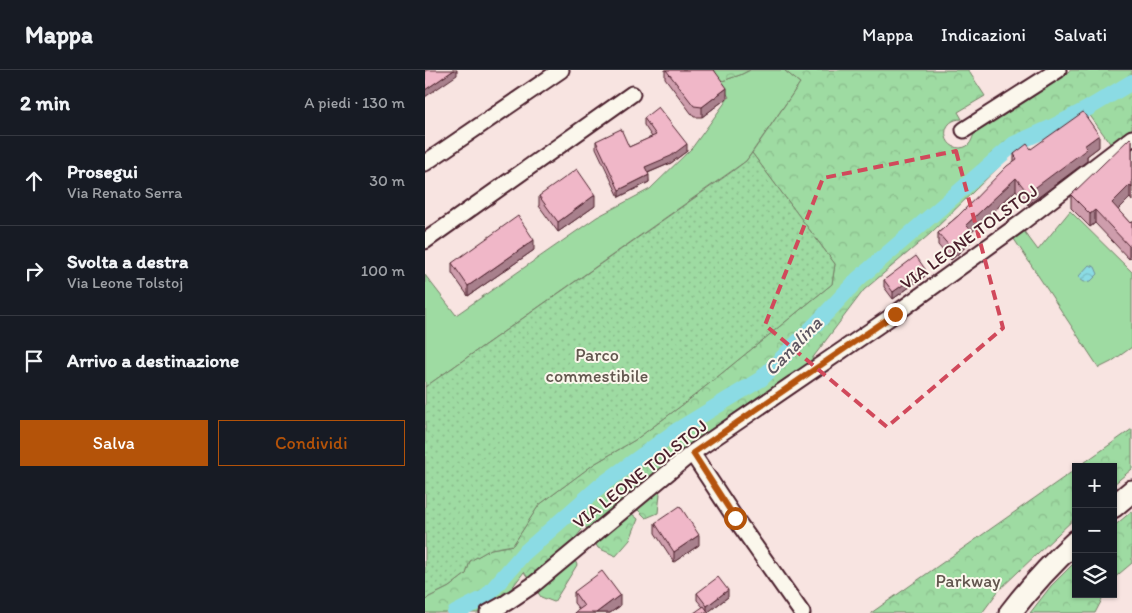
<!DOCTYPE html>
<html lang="it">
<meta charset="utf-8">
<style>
:root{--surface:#171b24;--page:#242831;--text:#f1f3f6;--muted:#9ea1a6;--line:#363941;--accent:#b45309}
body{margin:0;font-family:Itim,sans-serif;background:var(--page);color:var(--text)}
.controls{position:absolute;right:15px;bottom:15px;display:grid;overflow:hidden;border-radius:0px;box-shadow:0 1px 4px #0004}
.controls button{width:45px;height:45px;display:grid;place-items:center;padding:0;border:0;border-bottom:1px solid var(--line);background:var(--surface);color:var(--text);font:25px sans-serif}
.stop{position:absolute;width:15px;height:15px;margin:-11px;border:4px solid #b45309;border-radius:50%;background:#fff}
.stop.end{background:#b45309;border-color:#fff;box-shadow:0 1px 5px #0008}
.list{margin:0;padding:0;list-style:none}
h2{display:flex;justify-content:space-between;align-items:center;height:65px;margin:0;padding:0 20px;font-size:21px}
h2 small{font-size:16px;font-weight:400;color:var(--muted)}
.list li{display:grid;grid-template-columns:32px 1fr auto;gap:15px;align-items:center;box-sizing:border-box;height:90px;padding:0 20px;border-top:1px solid var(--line)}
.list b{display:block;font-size:19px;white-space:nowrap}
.list p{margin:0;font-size:16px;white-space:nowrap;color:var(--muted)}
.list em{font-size:16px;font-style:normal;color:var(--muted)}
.actions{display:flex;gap:10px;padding:15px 20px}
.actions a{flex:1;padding:11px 0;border:1px solid var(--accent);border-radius:0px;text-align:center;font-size:18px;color:var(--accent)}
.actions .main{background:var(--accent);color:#fff}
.icon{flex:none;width:28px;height:28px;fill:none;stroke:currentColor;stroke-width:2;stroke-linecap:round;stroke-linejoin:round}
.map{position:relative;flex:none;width:707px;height:543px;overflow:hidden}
header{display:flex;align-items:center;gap:30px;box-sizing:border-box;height:70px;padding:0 25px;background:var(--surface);border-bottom:1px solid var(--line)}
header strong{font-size:24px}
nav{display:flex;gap:28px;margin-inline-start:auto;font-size:18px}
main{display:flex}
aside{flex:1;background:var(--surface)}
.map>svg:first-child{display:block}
.grass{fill:#9edba2;stroke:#747d66}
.forest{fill:url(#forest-crowns);stroke:#747d66}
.garden{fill:url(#garden-dots);stroke:#747d66}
.water{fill:url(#water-waves);stroke:#71909a}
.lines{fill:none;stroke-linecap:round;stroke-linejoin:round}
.canal{stroke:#8bdbe4;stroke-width:16}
.minor-casing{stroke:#4a1f2b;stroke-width:19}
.secondary-casing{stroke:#4a1f2b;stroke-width:25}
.minor{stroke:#fbf7ec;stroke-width:15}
.secondary{stroke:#fbf7ec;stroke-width:21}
.wall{fill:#ce9dac;stroke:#4a1f2b}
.shaded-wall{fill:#a8808c;stroke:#4a1f2b}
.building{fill:#f0b7c8;stroke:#4a1f2b}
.route{stroke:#b45309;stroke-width:6}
.marked{fill:none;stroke:#d1495b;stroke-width:4;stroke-dasharray:10 6;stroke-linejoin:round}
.labels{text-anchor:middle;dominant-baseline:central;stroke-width:4;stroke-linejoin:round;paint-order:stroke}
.street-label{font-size:18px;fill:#4a1f2b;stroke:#fbf7ec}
.park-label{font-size:18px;fill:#63574f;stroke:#fbf7ec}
.water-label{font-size:19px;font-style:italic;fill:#5e5762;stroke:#fbf7ec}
</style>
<header>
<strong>Mappa</strong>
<nav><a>Mappa</a><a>Indicazioni</a><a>Salvati</a></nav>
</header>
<main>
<aside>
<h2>2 min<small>A piedi · 130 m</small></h2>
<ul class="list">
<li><svg class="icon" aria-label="ahead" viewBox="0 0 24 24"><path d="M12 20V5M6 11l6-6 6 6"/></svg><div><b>Prosegui</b><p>Via Renato Serra</p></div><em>30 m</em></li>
<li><svg class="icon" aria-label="right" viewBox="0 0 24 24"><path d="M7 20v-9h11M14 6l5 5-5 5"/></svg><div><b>Svolta a destra</b><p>Via Leone Tolstoj</p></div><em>100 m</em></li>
<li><svg class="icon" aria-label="arrive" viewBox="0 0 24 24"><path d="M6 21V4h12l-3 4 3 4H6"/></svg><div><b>Arrivo a destinazione</b></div></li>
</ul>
<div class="actions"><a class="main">Salva</a><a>Condividi</a></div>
</aside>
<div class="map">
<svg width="707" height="543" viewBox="0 0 707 543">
<defs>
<pattern id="forest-crowns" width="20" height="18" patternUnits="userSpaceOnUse" patternTransform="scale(1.25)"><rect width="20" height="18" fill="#9edba2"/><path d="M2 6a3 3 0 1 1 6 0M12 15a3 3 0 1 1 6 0" fill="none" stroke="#8abc8c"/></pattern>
<pattern id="garden-dots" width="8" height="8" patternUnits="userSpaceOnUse" patternTransform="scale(1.25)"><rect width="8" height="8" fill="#9edba2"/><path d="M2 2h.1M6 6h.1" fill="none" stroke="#8abc8c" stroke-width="1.8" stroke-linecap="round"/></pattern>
<pattern id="water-waves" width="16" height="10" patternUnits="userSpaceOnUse" patternTransform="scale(1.25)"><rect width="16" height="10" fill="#8bdbe4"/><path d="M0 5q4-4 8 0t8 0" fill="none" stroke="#79bcc4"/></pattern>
</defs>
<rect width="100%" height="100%" fill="#f8e4e1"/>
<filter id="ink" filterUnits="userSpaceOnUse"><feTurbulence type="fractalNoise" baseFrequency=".02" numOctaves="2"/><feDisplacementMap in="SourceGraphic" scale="10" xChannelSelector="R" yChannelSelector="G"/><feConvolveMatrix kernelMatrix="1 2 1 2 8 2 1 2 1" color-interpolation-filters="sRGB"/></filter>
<g filter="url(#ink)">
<path class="grass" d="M325,0H359L375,13L321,91L0,317V205L31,245L172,147L225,119L267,78L304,27L294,12L315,5Z
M645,141L707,202V277L686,292L674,298L587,166L598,160L613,180Z"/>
<path class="forest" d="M287,0H325L315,5L294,12Z
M359,0H543L560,26L533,42L537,49C514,49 517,78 535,78C547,77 546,69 550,62C552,59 557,56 560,54L646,0H707V61L687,76L661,40L591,80L505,164L439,220L386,290L373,306H363L263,376L229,409L235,424L233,443L221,448L213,440L206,443L213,449L205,470L191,486L173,478L160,456L144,476L152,495L129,532L116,527L99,502L80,527L56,543H0V531L4,527L24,517L41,504L45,491L66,479L88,475L114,435L169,394L210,370L260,333L407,214L410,194L327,83L375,13Z
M707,359V399L688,415V397H653Z
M651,399V447L574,520L557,543H446Z
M707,441V493L688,509V457Z
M651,491V524H680L670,543H605L626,516Z"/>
<path class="garden" d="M327,83L410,194L407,214L260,333L210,370L169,394L114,435L88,475L66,479L45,491L41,504L24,517L4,527L0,531V317L305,103L321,91Z"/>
<path class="water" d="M664,195L670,197L673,204L666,211L659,212L655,209L654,206Z"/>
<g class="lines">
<path class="canal" d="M30,543L61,527L98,484L175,416L251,361L336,309L393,252L433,209L589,74L625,58L662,39L707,12"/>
<g class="minor-casing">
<path id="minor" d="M539,60L633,0
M0,93L136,0
M0,171L207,24
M267,383L310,448L377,543
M63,543L81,533L108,515L267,383L470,244L596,153L707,68"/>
</g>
<g class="secondary-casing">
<path id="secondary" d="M688,437L707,421
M585,543C605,517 627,493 651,471"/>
</g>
<use href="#minor" class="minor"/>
<use href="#secondary" class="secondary"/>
</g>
<path class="wall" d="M240,0H289L302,28L277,47H269L240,8Z
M219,48L262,81L246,93L223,103L224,112L194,127L171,78V71L204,77L227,67L219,55Z
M707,70V131L705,128L693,140L705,153L707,151V186L704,189L670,153L665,157L646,138V125Z
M674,77L662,86V91L603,135L591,120L546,163V172L526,190L513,175V163L533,146L589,91V84L606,79Z
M114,126L170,136L133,162L114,136Z
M109,180L43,226L27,203V193Z
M500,206L468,229L459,217V210Z
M230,453L274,475L249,492L230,463Z
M149,522L195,536L185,543H149L154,539L149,533Z
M272,523L303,527L283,542L278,537L272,530Z"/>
<path class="shaded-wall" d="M29,0H32V5L0,27V20Z
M302,18V28L277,47V37Z
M674,65V77L662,86V91L603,135V123L659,76Z
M262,74V81L246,93L220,104V97Z
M224,105V112L194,127V120Z
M591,108V120L546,163V172L526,190V178L541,155Z
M705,115V128L687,146V133Z
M170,125V136L133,162V152Z
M670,140V153L665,157V144Z
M109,170V180L43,226V216Z
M707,173V186L704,189V176Z
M500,199V206L468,229V222Z
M274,465V475L249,492V482Z
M303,520V527L282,543V536Z
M195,525V536L185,543H171Z"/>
<path class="building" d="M0,0H29L0,20Z
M241,0H289L302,18L277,37L269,36Z
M233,37L262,74L246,86L220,97L224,105L194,120L171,71L196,59L204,77L231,65L219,48Z
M658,42L674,65L659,76L662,79L603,123L591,108L541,155L546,160L526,178L513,163L533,146L582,96L592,89L589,84L602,74L606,79Z
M705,68L707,70V118L705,115L687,133L705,153L707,151V173L704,176L670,140L665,144L646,125Z
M152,99L170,125L133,152L114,126Z
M93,146L109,170L43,216L27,193Z
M491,186L500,199L468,222L459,210Z
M255,436L274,465L249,482L230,453Z
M177,501L195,525L171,543H149L159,536L149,522Z
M293,507L303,520L282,536L272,523Z
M279,536L284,543H269Z"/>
</g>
<g class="lines" filter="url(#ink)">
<path class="route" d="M310,448L268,383L470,244"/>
</g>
<path class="marked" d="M531,81L578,258L462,357L340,255L398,108Z"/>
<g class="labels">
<g class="street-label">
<text transform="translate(544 167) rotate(-36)">VIA LEONE TOLSTOJ</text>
<text transform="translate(215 404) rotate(-38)">VIA LEONE TOLSTOJ</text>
</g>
<g class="park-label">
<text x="172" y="285">Parco<tspan x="172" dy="21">commestibile</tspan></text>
<text x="543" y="511">Parkway</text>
</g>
<g class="water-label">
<text transform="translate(368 276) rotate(-46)">Canalina</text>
</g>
</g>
</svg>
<div class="controls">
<button>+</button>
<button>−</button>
<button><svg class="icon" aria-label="layers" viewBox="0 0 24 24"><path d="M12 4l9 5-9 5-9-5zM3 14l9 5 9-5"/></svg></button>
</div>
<div class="stop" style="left:310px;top:448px"></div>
<div class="stop end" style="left:470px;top:244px"></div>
</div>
</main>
